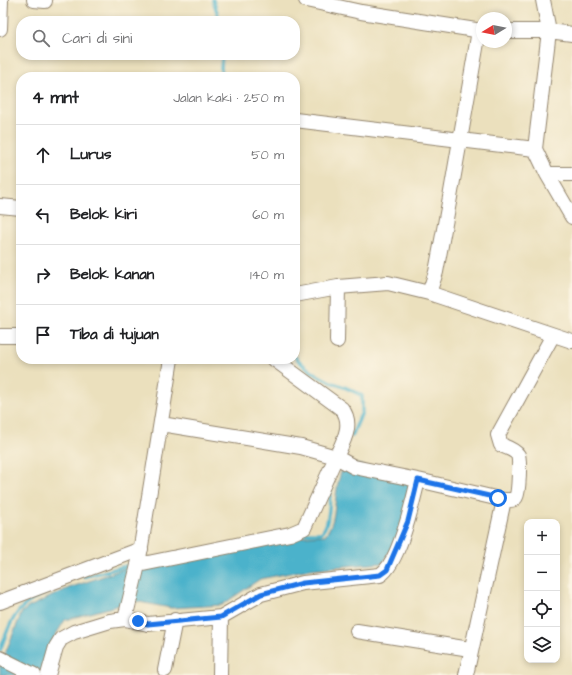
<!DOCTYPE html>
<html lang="id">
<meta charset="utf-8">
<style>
:root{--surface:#fff;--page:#f2f2f2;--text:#202124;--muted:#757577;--line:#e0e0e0}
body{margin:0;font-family:"Architects Daughter",sans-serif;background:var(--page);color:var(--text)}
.controls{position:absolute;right:12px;bottom:12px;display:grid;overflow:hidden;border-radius:8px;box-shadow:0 2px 6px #0003}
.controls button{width:36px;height:36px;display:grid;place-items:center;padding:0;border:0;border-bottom:1px solid var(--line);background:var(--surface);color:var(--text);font:20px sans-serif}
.compass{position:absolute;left:476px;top:12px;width:36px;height:36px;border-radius:50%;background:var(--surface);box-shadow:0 2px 6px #0003;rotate:260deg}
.stop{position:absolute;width:12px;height:12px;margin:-9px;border:3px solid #1a73e8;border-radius:50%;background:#fff}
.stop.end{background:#1a73e8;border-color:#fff;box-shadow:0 1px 4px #0008}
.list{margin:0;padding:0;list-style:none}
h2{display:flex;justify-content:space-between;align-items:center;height:52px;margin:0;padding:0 16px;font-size:17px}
h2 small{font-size:13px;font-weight:400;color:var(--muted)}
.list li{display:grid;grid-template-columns:26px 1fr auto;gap:12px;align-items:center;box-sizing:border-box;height:60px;padding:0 16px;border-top:1px solid var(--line)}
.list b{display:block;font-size:15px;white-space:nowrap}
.list em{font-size:13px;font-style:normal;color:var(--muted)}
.icon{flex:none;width:22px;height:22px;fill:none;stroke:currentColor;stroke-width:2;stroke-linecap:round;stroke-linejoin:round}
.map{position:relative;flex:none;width:572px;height:675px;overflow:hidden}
.search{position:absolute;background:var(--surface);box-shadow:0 2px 6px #0003;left:16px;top:16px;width:284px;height:44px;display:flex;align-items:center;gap:10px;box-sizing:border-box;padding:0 14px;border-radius:16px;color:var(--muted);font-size:15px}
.panel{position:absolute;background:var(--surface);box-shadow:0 2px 6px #0003;left:16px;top:72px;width:284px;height:292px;border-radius:16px}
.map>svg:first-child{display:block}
.water{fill:#4cb2cb;stroke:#446e74}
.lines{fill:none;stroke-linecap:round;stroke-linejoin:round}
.stream{stroke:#4cb2cb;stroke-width:3.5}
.street-casing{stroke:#93856e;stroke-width:16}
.street{stroke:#fff;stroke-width:14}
.route{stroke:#1a73e8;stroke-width:5}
</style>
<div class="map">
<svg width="572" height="675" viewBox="0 0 572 675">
<rect width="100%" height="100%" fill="#fcf5e5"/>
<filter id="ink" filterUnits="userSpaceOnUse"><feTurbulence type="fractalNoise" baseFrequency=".025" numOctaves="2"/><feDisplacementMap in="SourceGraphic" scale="8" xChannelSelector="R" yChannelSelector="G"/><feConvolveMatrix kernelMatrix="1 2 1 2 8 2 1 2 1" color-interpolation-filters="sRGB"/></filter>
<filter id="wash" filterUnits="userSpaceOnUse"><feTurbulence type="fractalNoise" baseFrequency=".012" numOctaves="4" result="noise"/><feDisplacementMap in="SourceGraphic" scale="16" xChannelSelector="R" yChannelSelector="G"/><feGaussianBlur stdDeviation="0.9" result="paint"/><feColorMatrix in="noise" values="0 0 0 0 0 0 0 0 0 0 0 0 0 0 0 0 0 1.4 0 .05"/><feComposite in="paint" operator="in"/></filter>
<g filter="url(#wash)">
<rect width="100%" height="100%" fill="#ebe0bd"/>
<path class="water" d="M345,461L415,480L401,532L383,563L310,569L260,579L222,605L171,608L134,601L65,620L55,636L43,675H0V666L22,612L29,607L69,588L141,563L289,537L325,535C336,522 334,505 337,489C338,479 342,470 345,461Z"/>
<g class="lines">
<path class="stream" d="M213,0L220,21
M222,55L221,69L223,77
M295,357C305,368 317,376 331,382C341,386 352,389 362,396V412L352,436
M304,533H321C332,523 328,496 332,482
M84,577L134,564
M0,651C14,610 19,605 58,587"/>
</g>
</g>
<g filter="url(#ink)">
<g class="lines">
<g class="street-casing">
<path id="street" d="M34,0L45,1
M306,0L361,12L482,31
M543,0L549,31L535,149L547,174L572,217
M0,29L1,0
M506,31H549L572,34
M295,120L535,149
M547,174H572
M0,206L21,208
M429,293L436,272L451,192L479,31
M295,295L338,287L388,283L429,293L572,341
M0,336H21
M337,341L338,287
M161,424L301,447L336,457C343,442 354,424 342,409L274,359
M418,480L504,500L466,675
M504,500C509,500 513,501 516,497C519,492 520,460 518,455C515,450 506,447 501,445L498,435L553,335
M0,602L141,549
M125,619L138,565L171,359
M357,631L470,649
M0,658L34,675
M165,670L175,620
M48,675L56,647L61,639L74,632L110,621L125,619L148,624L221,617L261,594L303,583L380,575C399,564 413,501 418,480L354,467L336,457L304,528L290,534L138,565
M220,675L221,617"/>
</g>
<use href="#street" class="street"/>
</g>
</g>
<g class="lines" filter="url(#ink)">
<path class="route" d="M138,621L148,624L221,617L261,594L303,583L380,575L387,570L408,521L418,480L498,498"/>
</g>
</svg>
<div class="controls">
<button>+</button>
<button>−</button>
<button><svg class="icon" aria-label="locate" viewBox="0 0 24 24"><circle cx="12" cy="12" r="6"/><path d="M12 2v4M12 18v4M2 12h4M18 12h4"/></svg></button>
<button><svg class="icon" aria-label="layers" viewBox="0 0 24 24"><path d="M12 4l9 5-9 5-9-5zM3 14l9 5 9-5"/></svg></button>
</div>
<svg class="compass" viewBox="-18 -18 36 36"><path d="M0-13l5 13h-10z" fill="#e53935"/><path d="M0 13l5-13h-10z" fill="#757577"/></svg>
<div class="stop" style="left:498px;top:498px"></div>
<div class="stop end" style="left:138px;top:621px"></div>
<div class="search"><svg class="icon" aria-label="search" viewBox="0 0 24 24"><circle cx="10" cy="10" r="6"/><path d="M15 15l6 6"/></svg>Cari di sini</div>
<section class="panel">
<h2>4 mnt<small>Jalan kaki · 250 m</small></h2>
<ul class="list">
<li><svg class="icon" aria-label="ahead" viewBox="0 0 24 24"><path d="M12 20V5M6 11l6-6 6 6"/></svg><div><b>Lurus</b></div><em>50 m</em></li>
<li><svg class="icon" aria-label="left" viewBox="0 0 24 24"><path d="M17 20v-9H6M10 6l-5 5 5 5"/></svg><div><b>Belok kiri</b></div><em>60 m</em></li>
<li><svg class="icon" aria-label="right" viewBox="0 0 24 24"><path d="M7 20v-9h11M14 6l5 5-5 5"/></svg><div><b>Belok kanan</b></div><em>140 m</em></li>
<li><svg class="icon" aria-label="arrive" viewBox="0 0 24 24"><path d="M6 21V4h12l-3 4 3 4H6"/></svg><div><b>Tiba di tujuan</b></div></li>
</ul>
</section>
</div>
